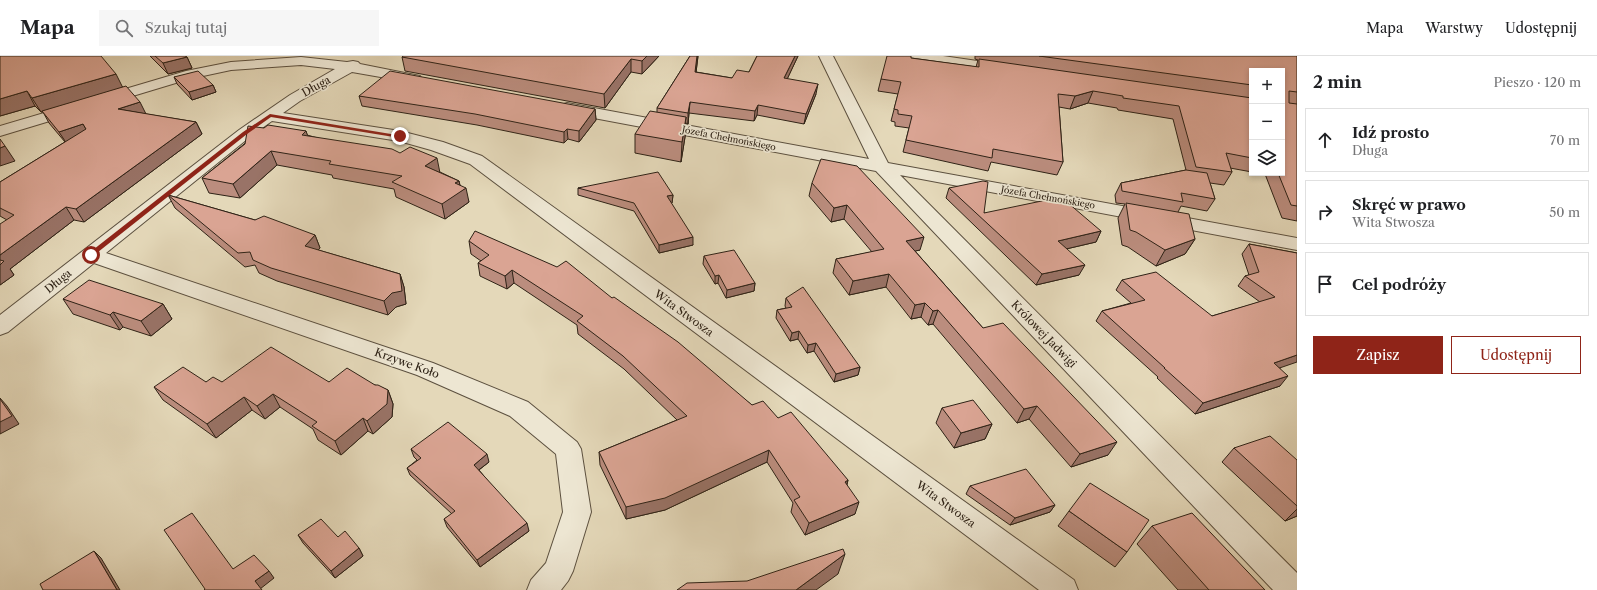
<!DOCTYPE html>
<html lang="pl">
<meta charset="utf-8">
<style>
:root{--surface:#fff;--page:#f6f6f6;--text:#202124;--muted:#757577;--line:#e0e0e0;--accent:#8f2418}
body{margin:0;font-family:"Libre Caslon Text",serif;background:var(--page);color:var(--text)}
.controls{position:absolute;right:12px;top:12px;display:grid;overflow:hidden;border-radius:0px;box-shadow:0 2px 6px #0003}
.controls button{width:36px;height:36px;display:grid;place-items:center;padding:0;border:0;border-bottom:1px solid var(--line);background:var(--surface);color:var(--text);font:20px sans-serif}
.stop{position:absolute;width:12px;height:12px;margin:-9px;border:3px solid #8f2418;border-radius:50%;background:#fff}
.stop.end{background:#8f2418;border-color:#fff;box-shadow:0 1px 4px #0008}
.list{margin:0;padding:0;list-style:none}
h2{display:flex;justify-content:space-between;align-items:center;height:52px;margin:0;padding:0 16px;font-size:17px}
h2 small{font-size:13px;font-weight:400;color:var(--muted)}
.list li{display:grid;grid-template-columns:26px 1fr auto;gap:12px;align-items:center;box-sizing:border-box;height:64px;margin:0 8px 8px;padding:0 8px;border:1px solid var(--line);border-radius:0px}
.list b{display:block;font-size:15px;white-space:nowrap}
.list p{margin:0;font-size:13px;white-space:nowrap;color:var(--muted)}
.list em{font-size:13px;font-style:normal;color:var(--muted)}
.actions{display:flex;gap:8px;padding:12px 16px}
.actions a{flex:1;padding:9px 0;border:1px solid var(--accent);border-radius:0px;text-align:center;font-size:14px;color:var(--accent)}
.actions .main{background:var(--accent);color:#fff}
.icon{flex:none;width:22px;height:22px;fill:none;stroke:currentColor;stroke-width:2;stroke-linecap:round;stroke-linejoin:round}
.map{position:relative;flex:none;width:1297px;height:534px;overflow:hidden}
header{display:flex;align-items:center;gap:24px;box-sizing:border-box;height:56px;padding:0 20px;background:var(--surface);border-bottom:1px solid var(--line)}
header strong{font-size:19px}
nav{display:flex;gap:22px;margin-inline-start:auto;font-size:14px}
.search{width:280px;height:36px;background:var(--page);display:flex;align-items:center;gap:10px;box-sizing:border-box;padding:0 14px;border-radius:0px;color:var(--muted);font-size:15px}
main{display:flex}
aside{flex:1;background:var(--surface)}
.map>svg:first-child{display:block}
.lines{fill:none;stroke-linecap:round;stroke-linejoin:round}
.minor-casing{stroke:#5c503f;stroke-width:2}
.minor{fill:#ede6d2;fill-rule:evenodd}
.wall{fill:#bb8d7e;stroke:#2e2216}
.shaded-wall{fill:#997367;stroke:#2e2216}
.building{fill:#daa493;stroke:#2e2216}
.route{fill:#8f2418}
.labels{text-anchor:middle;dominant-baseline:central;stroke-width:3.5;stroke-linejoin:round;paint-order:stroke}
.far-street-label{font-size:9px;fill:#2e2216;stroke:#ede6d2}
.street-label{font-size:11px;fill:#2e2216;stroke:#ede6d2}
</style>
<header>
<strong>Mapa</strong>
<div class="search"><svg class="icon" aria-label="search" viewBox="0 0 24 24"><circle cx="10" cy="10" r="6"/><path d="M15 15l6 6"/></svg>Szukaj tutaj</div>
<nav><a>Mapa</a><a>Warstwy</a><a>Udostępnij</a></nav>
</header>
<main>
<div class="map">
<svg width="1297" height="534" viewBox="0 0 1297 534">
<rect width="100%" height="100%" fill="#e4d8b9"/>
<filter id="stains"><feTurbulence type="fractalNoise" baseFrequency=".005" numOctaves="4"/><feColorMatrix values="0 0 0 0 .2 0 0 0 0 .09 0 0 0 0 .02 0 0 0 .5 -.17"/></filter>
<radialGradient id="worn" r=".72"><stop offset=".6" stop-color="#630" stop-opacity="0"/><stop offset="1" stop-color="#630" stop-opacity=".3"/></radialGradient>
<g class="lines">
<g class="minor-casing">
<path id="minor" d="M819,0H833L888,107L1297,182V194L900,119L1297,517V534H1273L876,115L567,57L561,55L559,52L561,49L567,47L869,103Z
M906,0H943L1005,9L1010,10L1012,13L1010,16L1005,17L913,4L908,3Z
M301,1L347,6L353,5L358,6L360,8L420,20L422,23L420,26L415,27L352,16L300,45L283,57L400,75L443,86L482,100L1074,524L1078,534H1039L470,108L431,94L399,85L272,65L251,80L106,197L433,307L528,346L577,386L581,393L591,456L573,515L568,525L561,534H527L531,524L546,507L563,456L556,398L510,360L417,319L94,207L8,276L0,279V259L239,74L290,39L335,13L301,9L231,14L189,23L0,80V70L186,15L231,6Z"/>
</g>
<use href="#minor" class="minor"/>
</g>
<path class="wall" d="M0,0L123,31L146,58L196,66L202,78L84,166L74,164L10,213L14,219L0,229L7,164L0,160V126L65,86L49,67L43,56H41L35,50L0,60Z
M150,0H185L187,1L192,12L168,18Z
M659,0L642,18L631,16L605,52L405,15L402,1Z
M690,0H698L696,16L732,22L749,16L757,0H798L787,23L816,38L804,68L757,59L754,65L689,57L688,68L686,67L685,81L681,106L635,97V78L657,56V52Z
M975,0H1297V165L1282,162L1265,118L1261,117H1282V15H1252V116L1230,112L1232,116L1224,129L1210,127L1215,143L1207,155L1181,150L1178,156L1195,183L1185,198L1156,210L1128,191L1122,189L1118,162L1125,148L1116,147L1115,139L1121,127L1186,114L1173,63L1118,54L1117,52L1088,47L1070,53L1059,51L1063,106L1057,119L991,106L988,115L903,96L909,72L895,70V66L891,65L898,38L878,35L881,23L911,2L976,11L978,4L975,3Z
M174,21L213,29L216,36L192,44L177,28Z
M359,40L595,53L596,64L579,86L568,83L564,87L477,69L362,50Z
M264,72L306,75L307,79L440,116L459,125L460,129L469,146L445,163L396,141L394,133L333,122L332,119L277,109L240,142L209,137L202,122Z
M812,127L920,194L915,195L983,272L1108,399L1071,411L1029,363L1017,367L933,268L928,269L921,261L911,263L886,231L849,239L833,217L836,203L872,196L844,163L831,166L809,140Z
M578,132L673,139L672,147H671L693,189L659,197L634,155L578,139Z
M949,132L984,157L1101,175L1096,186L1066,193L1079,219L1036,229L946,142Z
M168,139L255,164L315,179L320,192L318,194L400,218L404,231L406,248L396,251L388,259L277,225L259,217L255,209L245,211L175,152Z
M469,185L612,242L752,349L778,362L848,424L847,429L855,458L805,479L791,456L793,447L767,406L665,454L626,463L600,409L599,396L677,364L624,313L578,278L577,269L514,227L507,233L480,220L478,207L481,205L471,198Z
M1249,188L1297,197L1280,312V330L1195,358L1157,322L1158,321L1096,265L1102,255L1131,247L1116,234L1122,224L1212,260L1260,246L1238,230L1245,220L1249,219L1242,198Z
M704,200L755,227L754,235L726,242L718,227L715,228L703,208Z
M786,242L860,311L858,319L834,326L814,295L807,297L798,283L790,285L776,262L777,254L786,252L785,250Z
M63,243L163,248L172,263L151,280L123,271L120,274L73,258Z
M206,326H329L375,329L388,334L393,348L392,361L373,378L368,375L341,399L318,384L313,373L280,351L265,363L252,354L216,382L163,344L154,331Z
M942,352L992,368L985,383L954,392L936,367Z
M1234,392L1297,404V460L1285,465L1222,406Z
M411,393L489,406L479,414L529,475L480,511L447,471L444,463L452,458L410,419L407,412L417,404L414,401Z
M970,430L1055,449L1050,456L1010,469L966,438Z
M1069,455L1127,496L1115,511L1058,470Z
M1152,470L1265,534H1178L1137,488Z
M298,479L338,481L359,492L363,500L335,522L303,487Z"/>
<path class="shaded-wall" d="M647,0H659L642,18V5Z
M697,0H698L695,25V16Z
M795,0H798L783,32L784,22Z
M187,1L192,12L168,18L163,7Z
M631,3V16L605,52L604,38Z
M116,18L123,32L41,56L32,42Z
M818,28L816,38L804,68L806,58Z
M213,29L216,36L192,44L189,36Z
M27,35L35,50L0,60V43Z
M1093,35L1088,47L1070,53L1075,40Z
M140,46L146,58L118,53Z
M690,46L688,68V57Z
M758,49L757,59L754,65L755,55Z
M595,53L596,64L579,86V75Z
M686,61L685,81L681,106L682,86Z
M196,66L202,78L84,166L76,153Z
M83,68L90,80L67,88L59,76Z
M567,73L568,83L564,87V76Z
M306,75L311,89L302,79Z
M5,90L15,105L0,110V92Z
M271,95L277,109L240,142L233,128Z
M437,102L440,117L425,110Z
M459,125L461,135L466,132L469,146L445,163L442,148L455,127Z
M673,139L672,147L666,148L667,140Z
M847,149L844,163L831,166L834,152Z
M66,151L74,164L10,213L14,219L0,229V199Z
M1101,175L1096,186L1053,196L1058,185Z
M315,179L320,192L310,203L305,190Z
M693,181V189L659,197V189Z
M924,181L920,194L902,198L906,185Z
M1195,183L1185,198L1156,210L1165,194Z
M1085,209L1079,219L1036,229L1042,218Z
M512,214L514,227L507,233L505,220Z
M400,218L404,231L406,248L396,251L388,259L384,245L392,237Z
M889,218L886,231L849,239L853,225Z
M719,219L718,227L715,228V220Z
M755,227L754,235L726,242L727,234Z
M925,247L921,261L911,263L915,249Z
M163,248L172,263L151,280L141,265Z
M938,254L933,268L928,269L933,255Z
M113,256L123,271L120,274L110,259Z
M799,275L798,283L790,285L792,277Z
M816,287L814,295L807,297L808,289Z
M1297,299V306L1265,317L1274,307Z
M860,311L858,319L834,326L836,318Z
M1288,320L1280,330L1195,358L1203,347Z
M388,334L393,348L392,361L373,378L367,365Z
M273,338L280,351L265,363L257,350Z
M244,341L252,354L216,382L207,368Z
M0,342L7,350L19,368L0,378Z
M1037,350L1029,363L1017,367L1024,353Z
M363,362L368,375L341,399L335,385Z
M992,368L985,383L954,392L961,377Z
M1117,386L1108,399L1071,411L1080,398Z
M769,394L767,406L665,454L626,463V451Z
M487,398L489,406L476,416L474,409Z
M848,424L844,437L845,426Z
M859,446L855,458L805,479L809,467Z
M1055,449L1050,456L1010,469L1015,462Z
M1297,453V460L1285,465Z
M527,467L529,475L480,511L477,504Z
M359,492L363,500L335,522L331,515Z
M94,495L101,502L120,534H117Z
M845,498L838,518L816,534H796Z
M269,515L274,522L260,533L255,525Z"/>
<path class="building" d="M0,0H101L116,18L32,42L27,35L0,43Z
M155,0H185L187,1L163,7Z
M403,0H647L642,5L631,3L604,38L402,1Z
M690,0H697L695,16L732,22L737,14L749,16L757,0H795L784,22L818,28L806,58L758,49L755,55L690,46L688,57L657,52Z
M887,0H911V2L979,11V3L1252,42V102L1226,97L1232,116L1196,111L1179,50L1123,42V40L1093,35L1075,40L1058,38L1063,106L993,93L992,102L906,84L912,60L898,58V54L894,53L901,26L881,23Z
M1039,0H1297V36L1289,35V47L1297,48V150L1291,149L1278,117H1282V15H1252V29Z
M198,15L213,29L189,36L174,21Z
M390,15L595,53L579,75L567,73L564,76L475,58L359,40Z
M126,30L140,46L118,53L196,66L76,153L66,151L0,199V168L14,159L0,152V126L86,73L83,68L59,76L42,55Z
M650,55L686,61L682,86L635,78Z
M268,69L306,75L302,79L392,93L400,97L410,91L437,102L425,110L459,125L455,127L466,132L442,148L392,126L402,120L329,108L331,105L271,95L233,128L202,122L245,88L248,70L264,72Z
M0,83L5,90L0,92Z
M821,103L857,110L924,181L906,185L983,272L1003,267L1117,386L1080,398L1037,350L1024,353L938,254L933,255L925,247L915,249L889,218L853,225L836,203L884,193L847,149L834,152L812,127Z
M1186,114L1207,117L1215,143L1181,137L1183,146L1122,135L1121,127Z
M658,116L673,139L667,140L693,181L659,189L634,147L578,132Z
M983,125L988,126L984,157L1061,141L1101,175L1058,185L1085,209L1042,218L949,132Z
M168,139L255,164L264,160L315,179L305,190L400,218L402,235L392,237L384,245L271,212L253,204L250,196L238,197Z
M1126,147L1189,158L1195,183L1165,194L1136,176L1130,174Z
M475,175L557,211L566,205L612,242L614,241L678,286L752,349L763,345L778,362L791,356L848,424L845,426L859,446L809,467L794,444L800,441L769,394L665,442L626,451L599,396L687,360L623,300L577,265L583,260L512,214L505,220L478,207L489,199L469,185Z
M1249,188L1297,197V299L1274,307L1288,320L1203,347L1164,312H1165L1102,255L1145,244L1122,224L1156,216L1212,260L1275,241L1245,220L1259,216Z
M734,194L755,227L727,234L719,219L715,220L704,200Z
M0,204L4,205L0,209Z
M89,224L163,248L141,265L113,256L110,259L63,243Z
M803,231L860,311L836,318L816,287L808,289L799,275L792,277L777,254L792,251L786,242Z
M271,291L329,326L347,312L375,329H378L388,334L387,348L367,365L363,362L335,385L312,370L317,366L273,338L257,350L244,341L207,368L154,331L183,311L206,326L213,321L222,326Z
M0,343L12,360L0,366Z
M973,344L992,368L961,377L942,352Z
M448,366L487,398L474,409L527,467L477,504L444,463L455,455L407,412L421,402L411,393Z
M1270,380L1297,404V450L1234,392Z
M1026,413L1055,449L1015,462L970,430Z
M1090,427L1149,464L1127,496L1069,455Z
M192,457L233,513L254,499L269,515L255,525L262,534H204L205,533L164,474Z
M1192,457L1265,534H1209L1152,470Z
M321,463L338,481L345,475L359,492L331,515L298,479Z
M843,493L845,498L796,534H677L687,527L747,525Z
M94,495L117,534H43L40,528Z"/>
<path class="route" d="M270,58L403,80L400,82L271,61L247,78L93,200H89V197L243,76Z"/>
<g class="labels">
<g class="far-street-label">
<text transform="translate(729 82) rotate(11)">Józefa Chełmońskiego</text>
<text transform="translate(1048 141) rotate(10)">Józefa Chełmońskiego</text>
</g>
<g class="street-label">
<text transform="translate(316 30) rotate(-29)">Długa</text>
<text transform="translate(58 225) rotate(-39)">Długa</text>
<text transform="translate(684 257) rotate(36)">Wita Stwosza</text>
<text transform="translate(1044 278) rotate(46)">Królowej Jadwigi</text>
<text transform="translate(407 307) rotate(20)">Krzywe Koło</text>
<text transform="translate(946 448) rotate(36)">Wita Stwosza</text>
</g>
</g>
<rect width="100%" height="100%" filter="url(#stains)"/>
<rect width="100%" height="100%" fill="url(#worn)"/>
</svg>
<div class="controls">
<button>+</button>
<button>−</button>
<button><svg class="icon" aria-label="layers" viewBox="0 0 24 24"><path d="M12 4l9 5-9 5-9-5zM3 14l9 5 9-5"/></svg></button>
</div>
<div class="stop" style="left:91px;top:199px"></div>
<div class="stop end" style="left:400px;top:80px"></div>
</div>
<aside>
<h2>2 min<small>Pieszo · 120 m</small></h2>
<ul class="list">
<li><svg class="icon" aria-label="ahead" viewBox="0 0 24 24"><path d="M12 20V5M6 11l6-6 6 6"/></svg><div><b>Idź prosto</b><p>Długa</p></div><em>70 m</em></li>
<li><svg class="icon" aria-label="right" viewBox="0 0 24 24"><path d="M7 20v-9h11M14 6l5 5-5 5"/></svg><div><b>Skręć w prawo</b><p>Wita Stwosza</p></div><em>50 m</em></li>
<li><svg class="icon" aria-label="arrive" viewBox="0 0 24 24"><path d="M6 21V4h12l-3 4 3 4H6"/></svg><div><b>Cel podróży</b></div></li>
</ul>
<div class="actions"><a class="main">Zapisz</a><a>Udostępnij</a></div>
</aside>
</main>
